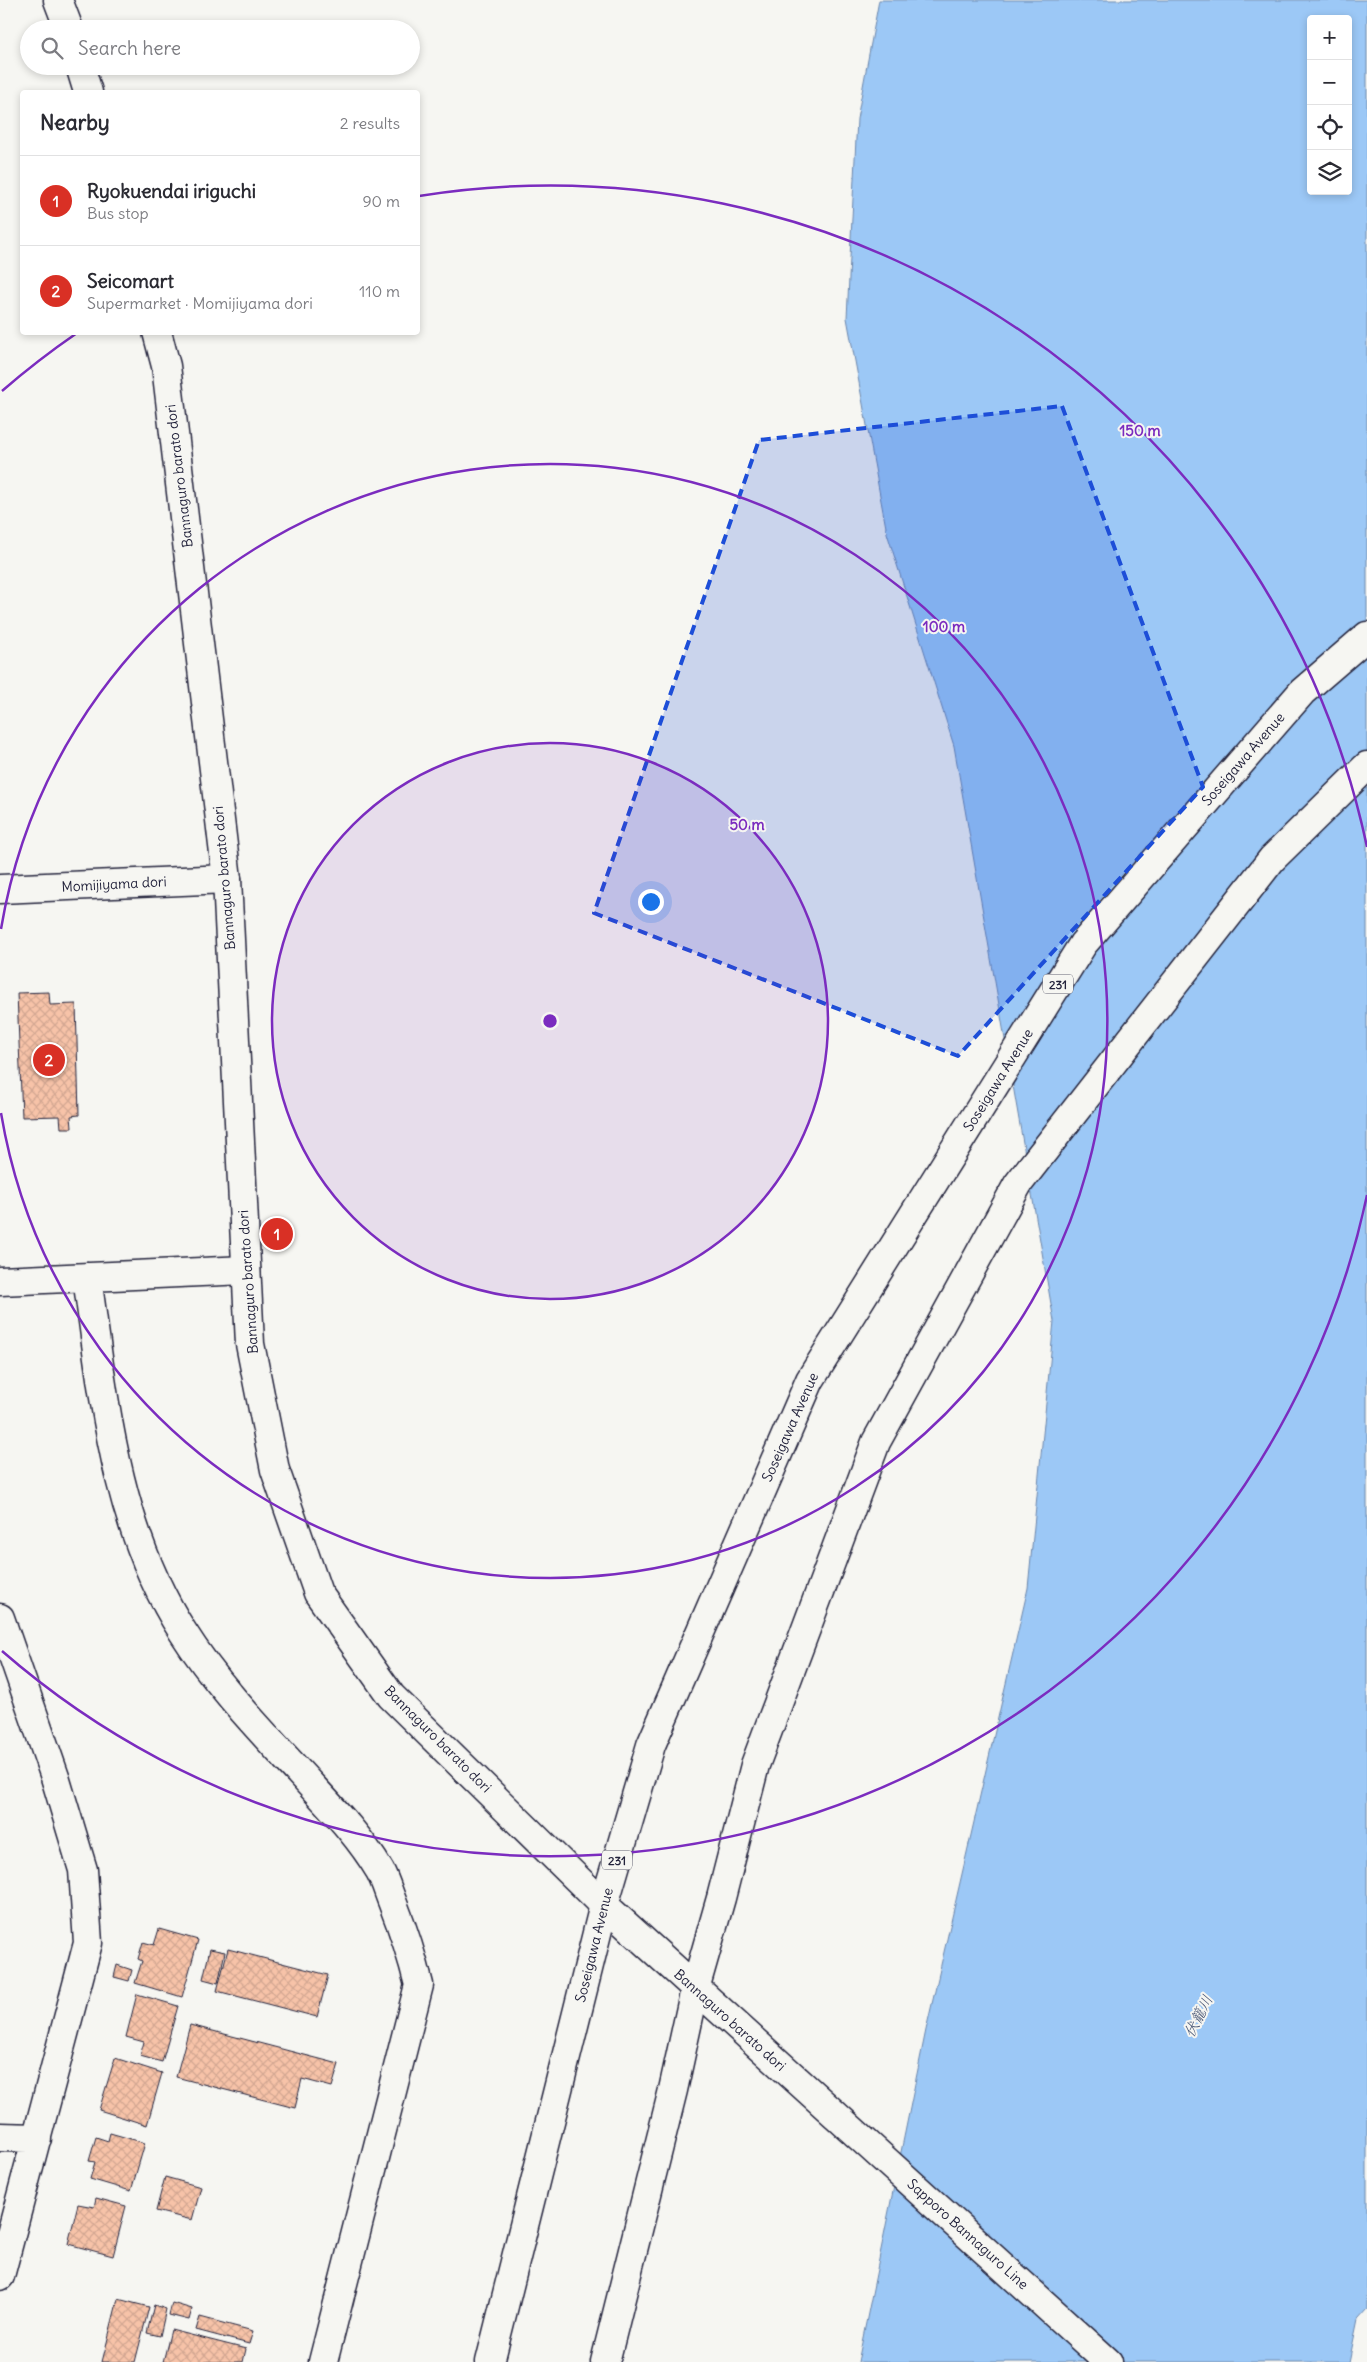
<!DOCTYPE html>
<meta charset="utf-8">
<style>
:root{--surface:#fff;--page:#f2f2f3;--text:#2b2b33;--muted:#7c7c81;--line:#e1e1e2;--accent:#d93025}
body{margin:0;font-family:Delius,"Klee One",sans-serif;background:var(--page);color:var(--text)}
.controls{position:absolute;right:15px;top:15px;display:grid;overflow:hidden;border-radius:5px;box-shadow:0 2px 8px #0003}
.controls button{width:45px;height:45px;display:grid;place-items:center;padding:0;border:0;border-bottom:1px solid var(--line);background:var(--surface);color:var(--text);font:25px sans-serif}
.you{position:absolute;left:650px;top:901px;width:18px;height:18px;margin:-12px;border:4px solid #fff;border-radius:50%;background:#1a73e8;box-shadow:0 0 0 8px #1a73e833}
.badge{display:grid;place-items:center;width:32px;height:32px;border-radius:50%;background:var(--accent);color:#fff;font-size:16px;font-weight:700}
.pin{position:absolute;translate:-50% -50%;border:2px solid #fff;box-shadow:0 1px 5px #0006}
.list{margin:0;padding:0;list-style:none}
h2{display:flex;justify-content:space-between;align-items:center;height:65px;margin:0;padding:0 20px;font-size:21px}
h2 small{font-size:16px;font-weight:400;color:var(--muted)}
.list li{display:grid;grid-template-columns:32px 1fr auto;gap:15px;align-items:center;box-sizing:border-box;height:90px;padding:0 20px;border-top:1px solid var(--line)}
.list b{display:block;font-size:19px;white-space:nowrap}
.list p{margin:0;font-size:16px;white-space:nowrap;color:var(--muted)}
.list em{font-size:16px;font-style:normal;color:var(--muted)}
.icon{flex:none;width:28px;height:28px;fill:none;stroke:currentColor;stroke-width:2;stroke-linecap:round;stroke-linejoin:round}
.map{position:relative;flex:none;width:1367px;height:2362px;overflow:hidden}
.search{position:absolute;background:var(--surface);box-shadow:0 2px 8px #0003;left:20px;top:20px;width:400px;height:55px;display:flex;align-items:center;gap:12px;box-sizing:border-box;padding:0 18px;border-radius:28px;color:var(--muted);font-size:19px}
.panel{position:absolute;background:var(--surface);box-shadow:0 2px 8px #0003;left:20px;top:90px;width:400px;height:245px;border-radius:5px}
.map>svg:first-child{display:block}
.water{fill:#9cc8f6;stroke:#6b86ab;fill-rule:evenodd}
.building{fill:url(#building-cross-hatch);stroke:#22223b}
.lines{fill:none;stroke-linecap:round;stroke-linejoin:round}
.minor-casing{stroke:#22223b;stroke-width:31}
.tertiary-casing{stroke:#22223b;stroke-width:31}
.secondary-casing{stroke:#22223b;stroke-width:31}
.trunk-casing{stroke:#22223b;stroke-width:31}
.minor{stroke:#f6f6f2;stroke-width:28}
.tertiary{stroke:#f6f6f2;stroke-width:28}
.secondary{stroke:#f6f6f2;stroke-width:28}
.trunk{stroke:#f6f6f2;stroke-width:28}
.marked{fill:#1d4ed8;fill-opacity:0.2;stroke:#1d4ed8;stroke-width:4;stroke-dasharray:10 6;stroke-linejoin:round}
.ring{fill:none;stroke:#7b2cbf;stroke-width:2.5}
.labels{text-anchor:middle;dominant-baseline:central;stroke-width:4;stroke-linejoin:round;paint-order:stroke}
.shield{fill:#f6f6f2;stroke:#626272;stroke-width:1}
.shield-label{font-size:12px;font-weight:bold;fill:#22223b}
.street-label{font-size:14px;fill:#22223b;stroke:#f6f6f2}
.water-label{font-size:15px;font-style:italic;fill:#475473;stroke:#f6f6f2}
.centre{fill:#7b2cbf;stroke:#f6f6f2;stroke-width:2.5}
.ring-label{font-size:15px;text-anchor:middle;font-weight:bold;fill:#7b2cbf;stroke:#f6f6f2;stroke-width:4;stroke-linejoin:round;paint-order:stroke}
</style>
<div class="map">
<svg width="1367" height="2362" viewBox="0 0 1367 2362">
<defs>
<pattern id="building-cross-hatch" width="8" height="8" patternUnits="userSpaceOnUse" patternTransform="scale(1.25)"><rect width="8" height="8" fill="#f7c3a8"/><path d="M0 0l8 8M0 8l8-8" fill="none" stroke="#d3a792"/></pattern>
</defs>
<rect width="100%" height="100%" fill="#f6f6f2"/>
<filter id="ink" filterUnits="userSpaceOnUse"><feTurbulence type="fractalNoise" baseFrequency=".02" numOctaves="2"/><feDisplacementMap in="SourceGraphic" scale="10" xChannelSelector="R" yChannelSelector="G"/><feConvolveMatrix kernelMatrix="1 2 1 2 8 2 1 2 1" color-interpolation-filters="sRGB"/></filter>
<g filter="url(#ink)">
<path class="water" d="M879,0H1367V2309L1358,2319L1349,2362H858L926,2030L1028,1588L1054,1321L954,746L887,533L847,318L857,119ZM1311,19H1348V191H1311Z"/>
<path class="building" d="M49,992L50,1005L76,1004L79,1115L71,1116L72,1128H61L60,1116L22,1117L17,993Z
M159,1929L198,1940L182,1997L135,1983L142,1961L138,1959L143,1942L154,1945Z
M210,1949L225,1952L218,1983L203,1979Z
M228,1949L328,1975L317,2017L217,1991Z
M117,1965L132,1970L129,1981L114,1977Z
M137,1994L178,2006L162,2062L140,2056L144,2042L126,2037Z
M190,2025L339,2064L332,2087L302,2079L295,2108L176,2077Z
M115,2058L162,2073L147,2125L99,2110Z
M110,2133L145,2143L131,2191L90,2179L95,2162L89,2161L96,2137L108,2141Z
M165,2177L201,2187L192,2220L156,2211Z
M96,2198L126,2206L113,2256L68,2244L78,2204L94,2207Z
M118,2299L149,2307L135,2362H102Z
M172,2303L192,2309L189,2320L169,2315Z
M154,2305L166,2309L160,2336L147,2333Z
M200,2317L253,2331L249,2344L196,2330Z
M171,2330L246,2349L243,2362H163Z"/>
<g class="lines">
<g class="minor-casing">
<path id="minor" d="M87,1277C104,1399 115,1526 183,1632C217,1686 264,1734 307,1781C333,1809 360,1837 380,1871C385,1880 388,1891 392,1901C403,1929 412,1956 419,1985L323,2362
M0,1281L246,1270
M0,1618L55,1777L83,1870L88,1943L0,2276
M0,2137L37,2138"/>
</g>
<g class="tertiary-casing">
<path id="tertiary" d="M0,889L227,879"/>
</g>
<g class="secondary-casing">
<path id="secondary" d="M58,0L69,29
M80,66L88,92
M157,332L166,366L227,879L250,1344L275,1470L318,1593L391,1696L604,1905L1108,2362"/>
</g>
<g class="trunk-casing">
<path id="trunk" d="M490,2362L604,1905L651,1745L810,1380L1083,944L1302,692L1367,636
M605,2362L673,2090L695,1989L721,1898L755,1765L876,1442L1018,1184L1272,859L1367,766"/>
</g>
<use href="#minor" class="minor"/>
<use href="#tertiary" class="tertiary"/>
<use href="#secondary" class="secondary"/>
<use href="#trunk" class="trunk"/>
</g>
</g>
<path class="marked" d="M1062,406L1203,787L958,1056L594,913L759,440Z"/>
<circle cx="550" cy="1021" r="278" fill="#7b2cbf" fill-opacity=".12"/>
<g class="ring">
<circle cx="550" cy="1021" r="278"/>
<path d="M1 929A557 557 0 1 1 1 1113"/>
<path d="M1367 1195A835 835 0 0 1 2 1651M2 391A835 835 0 0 1 77 333M419 196A835 835 0 0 1 1367 847"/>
</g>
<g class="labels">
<g class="shield">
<rect x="1043" y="974.5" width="30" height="19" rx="4"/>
<rect x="602" y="1850.5" width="30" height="19" rx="4"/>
</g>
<g class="shield-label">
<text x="1058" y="984">231</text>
<text x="617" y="1860">231</text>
</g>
<g class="street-label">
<text transform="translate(179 476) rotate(-97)">Bannaguro barato dori</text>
<text transform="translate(1243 759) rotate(-49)">Soseigawa Avenue</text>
<text transform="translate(224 878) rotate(-95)">Bannaguro barato dori</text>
<text transform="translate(114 884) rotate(-3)">Momijiyama dori</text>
<text transform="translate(998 1080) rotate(-58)">Soseigawa Avenue</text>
<text transform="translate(248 1282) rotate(-94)">Bannaguro barato dori</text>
<text transform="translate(790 1427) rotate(-66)">Soseigawa Avenue</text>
<text transform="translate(438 1739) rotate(45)">Bannaguro barato dori</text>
<text transform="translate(594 1945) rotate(-76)">Soseigawa Avenue</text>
<text transform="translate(730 2020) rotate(42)">Bannaguro barato dori</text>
<text transform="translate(968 2234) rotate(42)">Sapporo Bannaguro Line</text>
</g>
<g class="water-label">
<text transform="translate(1198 2016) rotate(-63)">伏籠川</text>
</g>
</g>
<circle cx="550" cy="1021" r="8" class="centre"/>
<g class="ring-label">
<text x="1140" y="436">150 m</text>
<text x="944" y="632">100 m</text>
<text x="747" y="830">50 m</text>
</g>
</svg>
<div class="controls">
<button>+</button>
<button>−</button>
<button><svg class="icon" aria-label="locate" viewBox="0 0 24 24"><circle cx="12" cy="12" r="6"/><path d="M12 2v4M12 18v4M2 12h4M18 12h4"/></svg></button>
<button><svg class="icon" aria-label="layers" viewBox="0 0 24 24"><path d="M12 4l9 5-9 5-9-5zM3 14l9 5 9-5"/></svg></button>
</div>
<div class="you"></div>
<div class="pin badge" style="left:277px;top:1234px">1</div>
<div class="pin badge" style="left:49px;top:1060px">2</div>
<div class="search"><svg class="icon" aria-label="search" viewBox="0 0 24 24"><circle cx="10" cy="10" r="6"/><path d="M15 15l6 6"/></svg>Search here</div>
<section class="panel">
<h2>Nearby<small>2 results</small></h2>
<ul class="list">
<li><span class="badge">1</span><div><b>Ryokuendai iriguchi</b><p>Bus stop</p></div><em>90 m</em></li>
<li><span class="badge">2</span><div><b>Seicomart</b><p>Supermarket · Momijiyama dori</p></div><em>110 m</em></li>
</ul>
</section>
</div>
